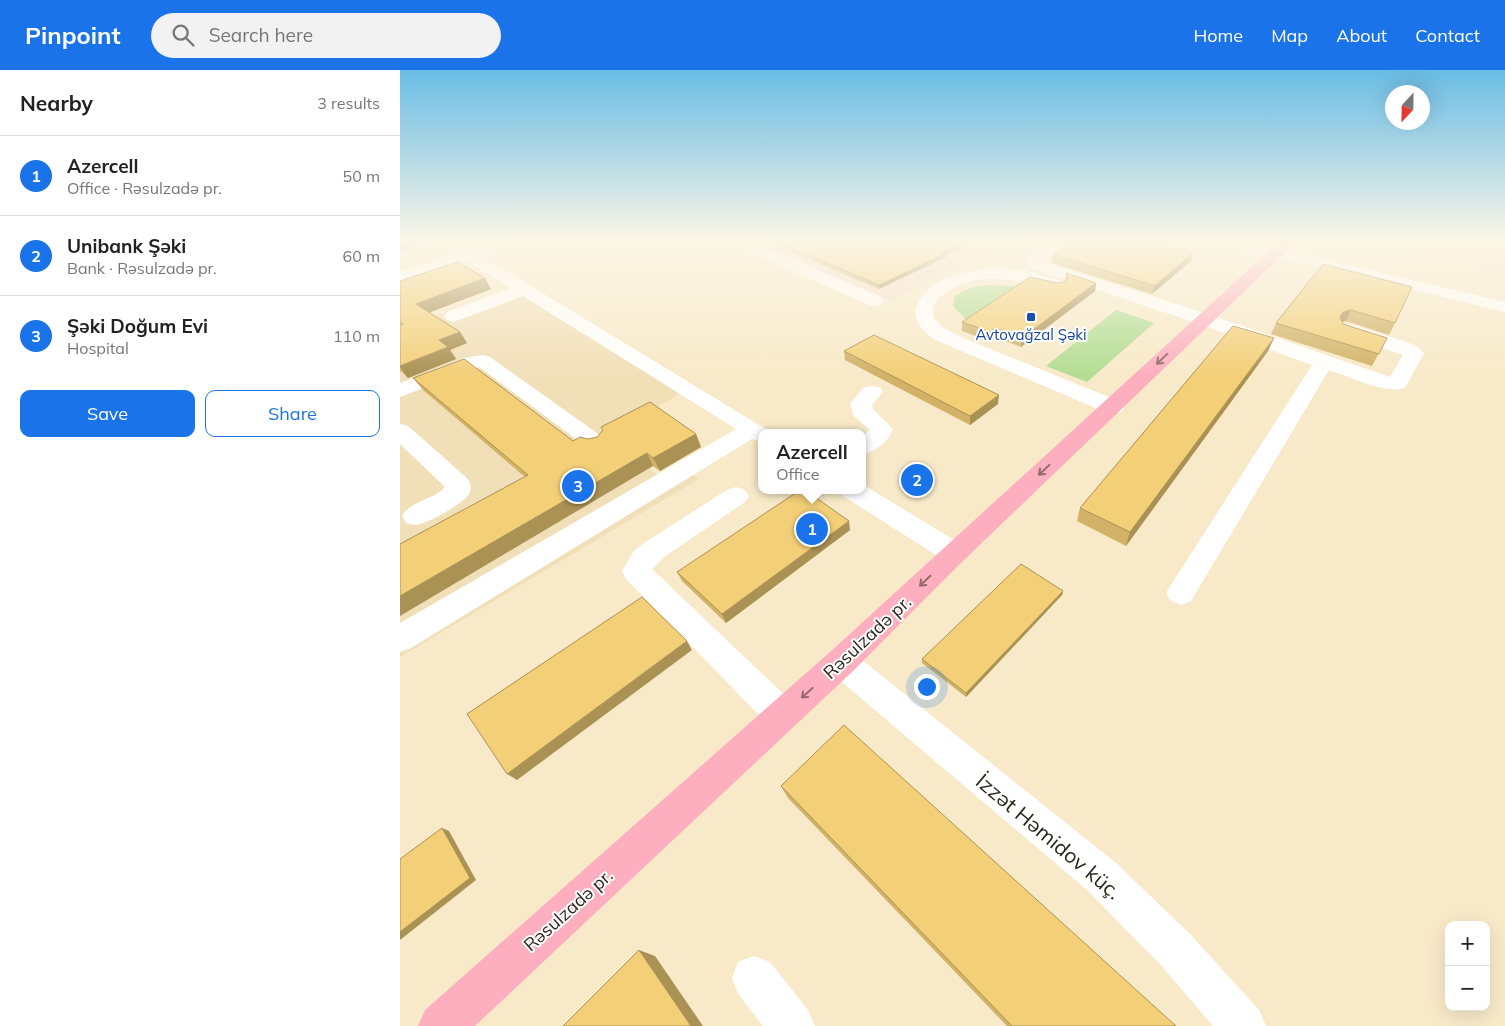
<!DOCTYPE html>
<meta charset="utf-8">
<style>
:root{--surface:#fff;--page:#f2f2f2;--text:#222;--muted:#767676;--line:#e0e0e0;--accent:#1a73e8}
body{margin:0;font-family:Mulish,sans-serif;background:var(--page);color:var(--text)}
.controls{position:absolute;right:15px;bottom:15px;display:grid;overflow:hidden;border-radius:10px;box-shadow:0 5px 20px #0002}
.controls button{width:45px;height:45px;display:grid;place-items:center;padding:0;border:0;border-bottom:1px solid var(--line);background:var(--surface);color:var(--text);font:25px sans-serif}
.compass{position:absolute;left:985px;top:15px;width:45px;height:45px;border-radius:50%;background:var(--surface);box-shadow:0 5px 20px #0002;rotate:202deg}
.you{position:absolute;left:526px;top:616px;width:18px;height:18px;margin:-12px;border:4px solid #fff;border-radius:50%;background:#1a73e8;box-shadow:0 0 0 8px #1a73e833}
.badge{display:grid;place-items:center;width:32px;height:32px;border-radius:50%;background:var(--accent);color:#fff;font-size:16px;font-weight:700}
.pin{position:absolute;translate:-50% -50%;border:2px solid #fff;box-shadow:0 1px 5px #0006}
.popup{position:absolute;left:358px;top:359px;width:108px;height:65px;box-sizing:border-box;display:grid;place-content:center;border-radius:10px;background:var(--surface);filter:drop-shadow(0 1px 4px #0005);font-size:16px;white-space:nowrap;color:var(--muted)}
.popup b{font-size:19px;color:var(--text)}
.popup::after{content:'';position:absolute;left:50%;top:100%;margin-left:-10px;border:10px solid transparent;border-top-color:var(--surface)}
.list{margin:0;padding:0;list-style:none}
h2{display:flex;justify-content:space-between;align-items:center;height:65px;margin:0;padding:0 20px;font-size:21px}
h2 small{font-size:16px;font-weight:400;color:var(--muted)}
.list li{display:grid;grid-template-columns:32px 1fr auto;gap:15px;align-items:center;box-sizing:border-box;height:80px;padding:0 20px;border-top:1px solid var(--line)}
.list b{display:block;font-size:19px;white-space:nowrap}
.list p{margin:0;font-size:16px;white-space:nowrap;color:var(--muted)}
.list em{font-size:16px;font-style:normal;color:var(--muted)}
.actions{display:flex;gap:10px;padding:15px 20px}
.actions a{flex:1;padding:11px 0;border:1px solid var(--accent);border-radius:10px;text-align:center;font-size:18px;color:var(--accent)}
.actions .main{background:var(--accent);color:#fff}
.icon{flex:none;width:28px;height:28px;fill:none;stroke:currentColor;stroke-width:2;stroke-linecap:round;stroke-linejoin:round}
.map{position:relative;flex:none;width:1105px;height:956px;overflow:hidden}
header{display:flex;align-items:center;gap:30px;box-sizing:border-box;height:70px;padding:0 25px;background:var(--accent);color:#fff}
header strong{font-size:24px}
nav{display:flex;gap:28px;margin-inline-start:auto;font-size:18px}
.search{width:350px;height:45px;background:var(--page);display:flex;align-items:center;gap:12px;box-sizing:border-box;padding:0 18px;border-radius:28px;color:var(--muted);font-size:19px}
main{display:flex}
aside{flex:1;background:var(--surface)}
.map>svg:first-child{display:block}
.industrial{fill:#f2ddce}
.built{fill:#f1dfb8}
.green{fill:#b3dd93}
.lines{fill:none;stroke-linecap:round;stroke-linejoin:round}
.river{fill:#4bc8e1;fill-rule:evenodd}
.minor{fill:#fff;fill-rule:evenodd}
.major{fill:#fdafc0;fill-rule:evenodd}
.wall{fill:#d1b267}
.shaded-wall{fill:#aa9154}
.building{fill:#f3cf78;stroke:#aa9154}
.oneway{stroke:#946a6c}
.transit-dot{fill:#1a4fb4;stroke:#fff;stroke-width:2}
.labels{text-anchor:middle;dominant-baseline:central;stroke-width:4;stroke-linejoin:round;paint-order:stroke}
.far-transit-label{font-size:15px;fill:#164399;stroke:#fff}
.street-label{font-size:18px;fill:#2b2519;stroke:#fff}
.near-street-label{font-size:21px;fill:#2b2519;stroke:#fff}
</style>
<header>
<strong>Pinpoint</strong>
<div class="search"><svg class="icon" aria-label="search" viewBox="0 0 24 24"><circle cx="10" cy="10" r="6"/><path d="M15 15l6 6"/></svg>Search here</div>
<nav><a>Home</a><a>Map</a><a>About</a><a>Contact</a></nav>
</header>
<main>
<aside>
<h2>Nearby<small>3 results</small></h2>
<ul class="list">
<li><span class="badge">1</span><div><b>Azercell</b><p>Office · Rəsulzadə pr.</p></div><em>50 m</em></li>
<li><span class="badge">2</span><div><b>Unibank Şəki</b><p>Bank · Rəsulzadə pr.</p></div><em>60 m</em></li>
<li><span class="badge">3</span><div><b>Şəki Doğum Evi</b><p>Hospital</p></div><em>110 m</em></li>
</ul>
<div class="actions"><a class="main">Save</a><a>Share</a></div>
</aside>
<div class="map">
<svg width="1105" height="956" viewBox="0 0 1105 956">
<rect width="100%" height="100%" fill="#f8eac9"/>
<path class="industrial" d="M353,172H605L491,230Z
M1040,172H1105V203L1052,189L1055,184L1035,179Z"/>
<path class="built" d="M119,224L281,323L207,366L258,405L286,398L299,409L0,587V258L40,244L50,252Z"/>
<path class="green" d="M586,215L616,216L566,250L553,236L555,226L570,218Z
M716,240L754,253L687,312L646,296Z"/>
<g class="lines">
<path class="river" d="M0,172H16L12,178L0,182Z"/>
<path class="minor" d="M86,172H109L106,175L80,185L372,363H362V372L352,369L11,578L0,582V553L336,359L123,226L59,250L53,252L47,250L44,246L47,242L111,218L66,190L0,213V202Z
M331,172H352L481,227L484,231L481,235L475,236L469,235L334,175Z
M652,172H670L644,192L811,245L990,307L1003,285L942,264L940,260L942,256L949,254L956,256L1015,275L1024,283L1005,318C984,324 950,307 929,300L791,531L781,535L771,531L766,523L771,515L912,295L797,253L630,198L625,192L627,189Z
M824,172H852L1105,232V242L827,175Z
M594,198L626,201L662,211L665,215L662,219L656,220C619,211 581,199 546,222C537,229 531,236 534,248L545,259L566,269L721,332L724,337L721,342L713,344L705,342L552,277C545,274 537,271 531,267C521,260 511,247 517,235C530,207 567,201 594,198Z
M83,285L90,287L204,368L208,373L204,378L196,380L188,378L79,297L0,327V313L64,288Z
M472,316L480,317L483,322L472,335L473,339L493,359C489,372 475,381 462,385V366L470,360L454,346L450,334L464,317Z
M0,354L8,356L67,408C70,413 72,417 70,422C66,433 28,453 17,455C13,455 10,454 6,453L2,446C11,430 34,430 45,417L0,374Z
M462,414L564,476L568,483L564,490L554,494L544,490L443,426L440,420H462Z
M336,417L345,420L349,426L345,432L264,487L252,499L394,634L399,645L394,656L382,661L370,656L226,509L222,501L234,481L244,473L327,420Z
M441,578L452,582L715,792L790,864L859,940L866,956H813L760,894L687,820L430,602L425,592L430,582Z
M354,886L370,892L408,940L415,956H363L338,924L332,908L338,892Z"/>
<path class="major" d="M879,172H896L564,490L452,602L75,956H18L25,940L430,582Z"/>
</g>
<path class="wall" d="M368,172H571L546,185V187L479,219Z
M793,183L791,191L752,224L652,193L653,184Z
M923,194L995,253L989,265L946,251L942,252L943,254L987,268L972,296L871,264L876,253Z
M666,203L696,213L695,221L621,277L595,267L589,271L562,261V252L657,213L665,212Z
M0,211L91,219L29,242L60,262L67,273L50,280L56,289L8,308L1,301L0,302Z
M874,268L868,281L726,476L677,451L680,438Z
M444,281L598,334L570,355L445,290Z
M13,308L173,371L188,369L296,364L301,377L260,401L253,396L125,407L23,320Z
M450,460L326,553L282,511L277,502Z
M663,521L662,525L566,627L522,593V589Z
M381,716L776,956H607L388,728Z"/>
<path class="shaded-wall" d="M563,172H571L546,185V187L479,219V215Z
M793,183L791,191L752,224L755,216Z
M85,208L91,219L23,245L16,234Z
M696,213L695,221L621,277L622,268Z
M951,240L946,251L937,253L943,242Z
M595,258V267L589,271L590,262Z
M60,262L67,273L50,280L56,289L8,308L0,297V296L39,270Z
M874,268L868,281L726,476L730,462Z
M599,325L598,334L570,355V346Z
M296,364L301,377L260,401L253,388Z
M247,383L253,396L0,546V526Z
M449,451L450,460L326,553L322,544Z
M663,521L662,525L566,627V623Z
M287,571L292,580L117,710L107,704Z
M42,758L49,761L76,810L0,870V862Z
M239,880L255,886L303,956H291Z"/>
<path class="building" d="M377,172H563L543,182L546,183L479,215Z
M672,172H754L793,183L755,216L653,184Z
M57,192L85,208L16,234L60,262L39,270L48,277L0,296V255L3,254L0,252V211Z
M923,194L1012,217L995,253L951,240L943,242L940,247L943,254L987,268L979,284L876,253Z
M666,203L696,213L622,268L595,258L590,262L562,252L630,207L657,213L665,212L668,207Z
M833,256L874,268L730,462L680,438Z
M474,265L599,325L570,346L444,281Z
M64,289L173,371L180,367L188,369L197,367L203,360L201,357L250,332L296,364L253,388L247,383L0,526V474L128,405L13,308Z
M400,420H405L449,451L322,544L277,502Z
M621,494L663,521L566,623L522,589Z
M242,527L287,571L107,704L67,644Z
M444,655L776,956H612L381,716Z
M42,758L70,808L0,862V789Z
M239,880L291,956H163Z"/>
<defs><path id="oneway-shaft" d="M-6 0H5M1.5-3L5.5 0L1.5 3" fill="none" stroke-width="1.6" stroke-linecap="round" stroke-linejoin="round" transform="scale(1.25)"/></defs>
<g class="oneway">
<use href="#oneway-shaft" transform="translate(762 289) rotate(136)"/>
<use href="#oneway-shaft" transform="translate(644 400) rotate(137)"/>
<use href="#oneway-shaft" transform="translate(525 511) rotate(136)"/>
<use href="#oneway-shaft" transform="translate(407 623) rotate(138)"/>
</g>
<linearGradient id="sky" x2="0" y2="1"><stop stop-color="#69bce5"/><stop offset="0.56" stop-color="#fcf6e7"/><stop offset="1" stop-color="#fcf6e7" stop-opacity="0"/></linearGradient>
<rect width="1105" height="306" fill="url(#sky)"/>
<rect class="transit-dot" x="626" y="242" width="10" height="10" rx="2.5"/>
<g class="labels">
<g class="far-transit-label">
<text x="631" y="264">Avtovağzal Şəki</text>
</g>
<g class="street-label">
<text transform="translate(467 567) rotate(-43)">Rəsulzadə pr.</text>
<text transform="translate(168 840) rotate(-42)">Rəsulzadə pr.</text>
</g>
<g class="near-street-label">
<text transform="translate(649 766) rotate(40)">İzzət Həmidov küç.</text>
</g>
</g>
</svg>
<div class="controls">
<button>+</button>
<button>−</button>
</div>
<svg class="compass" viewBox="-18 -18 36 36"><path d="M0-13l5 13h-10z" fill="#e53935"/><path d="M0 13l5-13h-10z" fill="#767676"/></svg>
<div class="you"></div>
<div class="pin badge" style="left:412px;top:459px">1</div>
<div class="popup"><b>Azercell</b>Office</div>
<div class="pin badge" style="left:517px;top:410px">2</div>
<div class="pin badge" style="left:178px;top:416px">3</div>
</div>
</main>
